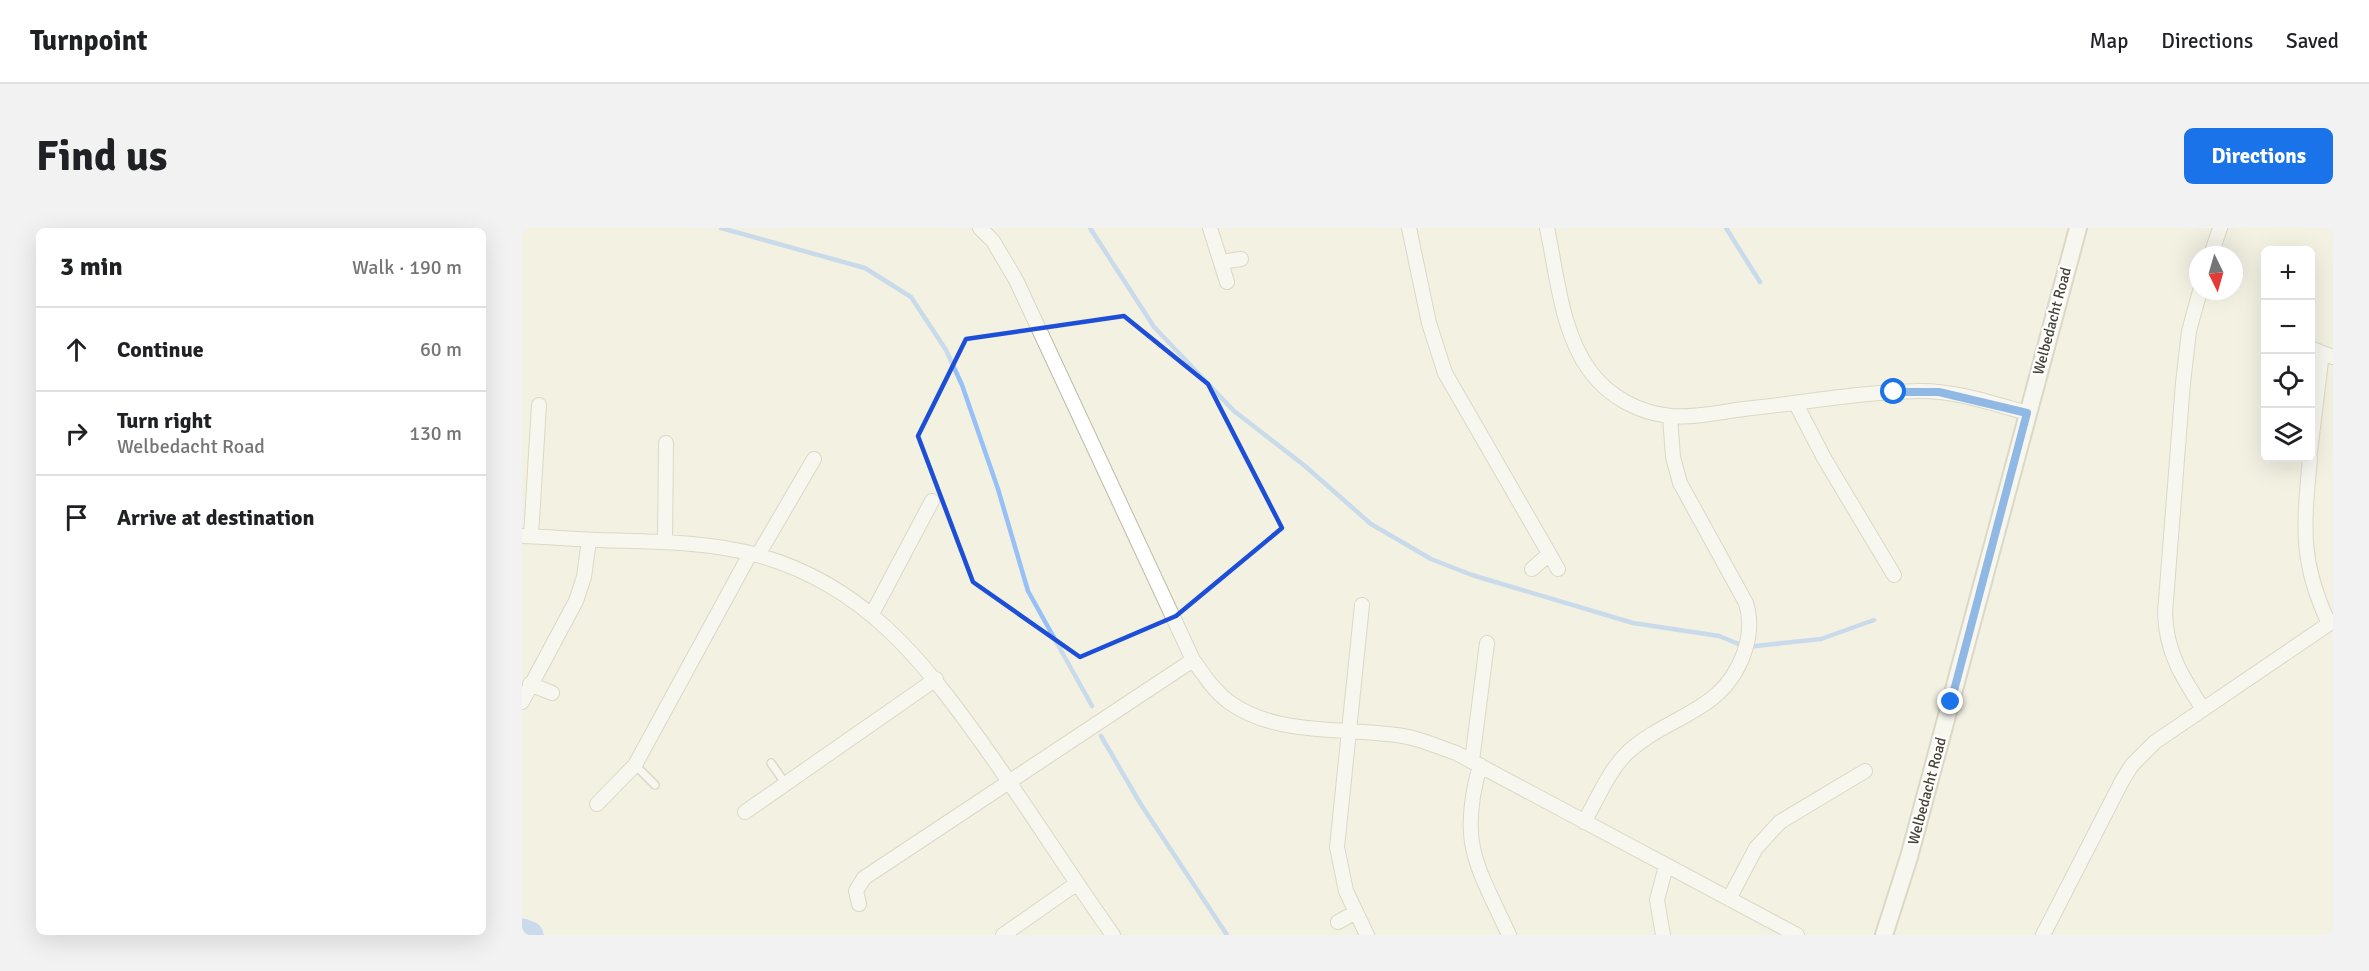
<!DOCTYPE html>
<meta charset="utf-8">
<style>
:root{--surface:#fff;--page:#f2f2f2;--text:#202124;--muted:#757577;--line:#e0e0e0;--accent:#1a73e8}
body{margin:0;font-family:Signika,sans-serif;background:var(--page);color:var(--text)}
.controls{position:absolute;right:18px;top:18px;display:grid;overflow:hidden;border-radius:9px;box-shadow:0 6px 24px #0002}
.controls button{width:54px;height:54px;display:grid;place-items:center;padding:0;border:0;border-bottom:2px solid var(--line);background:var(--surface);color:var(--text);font:30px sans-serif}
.compass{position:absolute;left:1667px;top:18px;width:54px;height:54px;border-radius:50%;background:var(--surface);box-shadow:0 6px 24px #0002;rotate:175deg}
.stop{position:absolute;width:18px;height:18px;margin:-14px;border:4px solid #1a73e8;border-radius:50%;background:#fff}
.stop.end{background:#1a73e8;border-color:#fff;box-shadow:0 2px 6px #0008}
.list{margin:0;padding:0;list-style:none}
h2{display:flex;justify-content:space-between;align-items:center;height:78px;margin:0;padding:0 24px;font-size:26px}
h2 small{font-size:20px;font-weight:400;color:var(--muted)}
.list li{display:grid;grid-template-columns:39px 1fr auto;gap:18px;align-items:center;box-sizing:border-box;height:84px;padding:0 24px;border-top:2px solid var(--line)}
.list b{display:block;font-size:22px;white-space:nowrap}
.list p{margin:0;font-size:20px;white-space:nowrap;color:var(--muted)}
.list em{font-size:20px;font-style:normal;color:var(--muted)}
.icon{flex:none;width:33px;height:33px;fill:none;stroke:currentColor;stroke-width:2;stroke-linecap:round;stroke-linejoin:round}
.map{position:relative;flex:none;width:1811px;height:707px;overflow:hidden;border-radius:9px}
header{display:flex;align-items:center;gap:36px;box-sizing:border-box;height:84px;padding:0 30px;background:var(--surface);border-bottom:2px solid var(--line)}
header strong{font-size:28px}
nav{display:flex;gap:33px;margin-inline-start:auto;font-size:21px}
.intro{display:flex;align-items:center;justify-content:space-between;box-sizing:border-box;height:144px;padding:0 36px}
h1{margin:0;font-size:42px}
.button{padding:15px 27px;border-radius:9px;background:var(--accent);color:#fff;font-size:21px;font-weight:700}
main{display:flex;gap:36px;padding:0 36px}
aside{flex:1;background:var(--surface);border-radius:9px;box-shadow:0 6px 24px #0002}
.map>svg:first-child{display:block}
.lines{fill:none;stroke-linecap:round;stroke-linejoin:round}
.stream{stroke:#97c0f7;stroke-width:4.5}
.river{stroke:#97c0f7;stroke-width:27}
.service-casing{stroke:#bfbaa4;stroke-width:10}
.minor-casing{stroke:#bfbaa4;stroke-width:16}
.tertiary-casing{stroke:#bfbaa4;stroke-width:20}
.service{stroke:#fff;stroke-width:7}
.minor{stroke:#fff;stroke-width:14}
.tertiary{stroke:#fff;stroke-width:16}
.route{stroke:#1a73e8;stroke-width:8}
.marked{fill:none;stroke:#1d4ed8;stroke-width:4.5;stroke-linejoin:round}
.labels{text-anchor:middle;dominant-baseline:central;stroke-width:4.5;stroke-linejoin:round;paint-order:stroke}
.street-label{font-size:15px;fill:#454032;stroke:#fff}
</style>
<header>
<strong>Turnpoint</strong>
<nav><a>Map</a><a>Directions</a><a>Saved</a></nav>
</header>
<div class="intro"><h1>Find us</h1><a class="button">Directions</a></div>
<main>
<aside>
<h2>3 min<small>Walk · 190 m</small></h2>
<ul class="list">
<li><svg class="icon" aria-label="ahead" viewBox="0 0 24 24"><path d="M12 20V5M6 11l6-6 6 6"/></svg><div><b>Continue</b></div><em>60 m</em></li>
<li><svg class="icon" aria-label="right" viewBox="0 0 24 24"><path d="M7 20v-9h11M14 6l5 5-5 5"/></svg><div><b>Turn right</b><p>Welbedacht Road</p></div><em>130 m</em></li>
<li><svg class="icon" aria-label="arrive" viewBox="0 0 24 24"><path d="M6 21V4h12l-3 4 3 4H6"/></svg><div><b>Arrive at destination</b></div></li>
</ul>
</aside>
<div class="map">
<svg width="1811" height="707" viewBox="0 0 1811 707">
<rect width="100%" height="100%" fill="#f3f1e2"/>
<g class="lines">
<path class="stream" d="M199,0L343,40L389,69L424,122L440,157L476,261L506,363L570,478
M568,0L632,99L712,183L783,238L849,296L909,331L950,347L1111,395L1197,408L1224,419L1299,411L1352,392
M1204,0L1238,54
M579,508L618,575L705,707"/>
<path class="river" d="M0,704L8,707"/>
<g class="service-casing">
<path id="service" d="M249,535L263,555
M113,537L133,557"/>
</g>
<g class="minor-casing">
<path id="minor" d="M458,0L471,13L494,52L671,432C682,447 692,463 707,474C755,509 825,499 881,508C900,511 916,519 934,525L1275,707
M688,0L705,54
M887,0L907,95L923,145L1036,341
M1025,0C1035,46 1039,104 1068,143C1087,169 1117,185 1149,188C1173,190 1198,184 1222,181C1280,175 1339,164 1398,163C1435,163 1470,175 1505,185
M1689,27L1698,0
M699,34L719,31
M1678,63L1667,103L1661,155L1643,385C1644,424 1660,449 1681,481
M1788,120L1811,129
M1274,176L1302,230L1372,347
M1788,224L1800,125
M1788,230C1782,297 1777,332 1807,396
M0,308C26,309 51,311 77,312C130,314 184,313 235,327C341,356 399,430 460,515C505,578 546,644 591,707
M9,308L17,177
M143,314L144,215
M236,327L292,231
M1010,341L1027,326
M840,377L815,619L824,663L845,707
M350,386L410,273
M8,456L30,465
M0,474L54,373L62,349L67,312
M950,533L965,415
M958,537C936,616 955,637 987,707
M75,576L113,537L228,326
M223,584L414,451
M1062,594C1075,572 1087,542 1106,524C1148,486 1201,485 1222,425C1228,408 1229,391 1224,375L1158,255L1151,229L1148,188
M1207,671L1234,620L1258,594L1343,543
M337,676L334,663L342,650L671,432
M816,694L834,684
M481,707L554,656
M1141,707L1135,672L1144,638
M1521,707L1600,553L1610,537L1633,514L1811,393"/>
</g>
<g class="tertiary-casing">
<path id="tertiary" d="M1362,707L1387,629L1556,0"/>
</g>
<use href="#service" class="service"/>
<use href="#minor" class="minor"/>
<use href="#tertiary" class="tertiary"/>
</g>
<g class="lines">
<path class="route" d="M1372,164H1417L1505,185L1429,474"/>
</g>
<path d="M0 0H1811V707H0ZM602,88L686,156L760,300L654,388L558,429L451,354L396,208L444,111Z" fill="#f3f1e2" fill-opacity=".55" fill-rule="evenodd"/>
<path class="marked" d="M602,88L686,156L760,300L654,388L558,429L451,354L396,208L444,111Z"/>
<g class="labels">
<g class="street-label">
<text transform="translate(1530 93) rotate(-75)">Welbedacht Road</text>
<text transform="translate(1405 563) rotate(-75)">Welbedacht Road</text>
</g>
</g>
</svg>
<div class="controls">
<button>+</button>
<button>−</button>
<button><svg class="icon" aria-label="locate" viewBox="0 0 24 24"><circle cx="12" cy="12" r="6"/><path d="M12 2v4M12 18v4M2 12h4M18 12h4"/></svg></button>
<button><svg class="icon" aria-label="layers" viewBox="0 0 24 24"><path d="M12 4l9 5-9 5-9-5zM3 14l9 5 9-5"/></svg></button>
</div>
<svg class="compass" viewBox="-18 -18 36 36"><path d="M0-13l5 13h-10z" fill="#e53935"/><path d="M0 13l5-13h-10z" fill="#757577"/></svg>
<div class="stop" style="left:1372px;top:164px"></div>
<div class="stop end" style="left:1429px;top:474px"></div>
</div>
</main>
